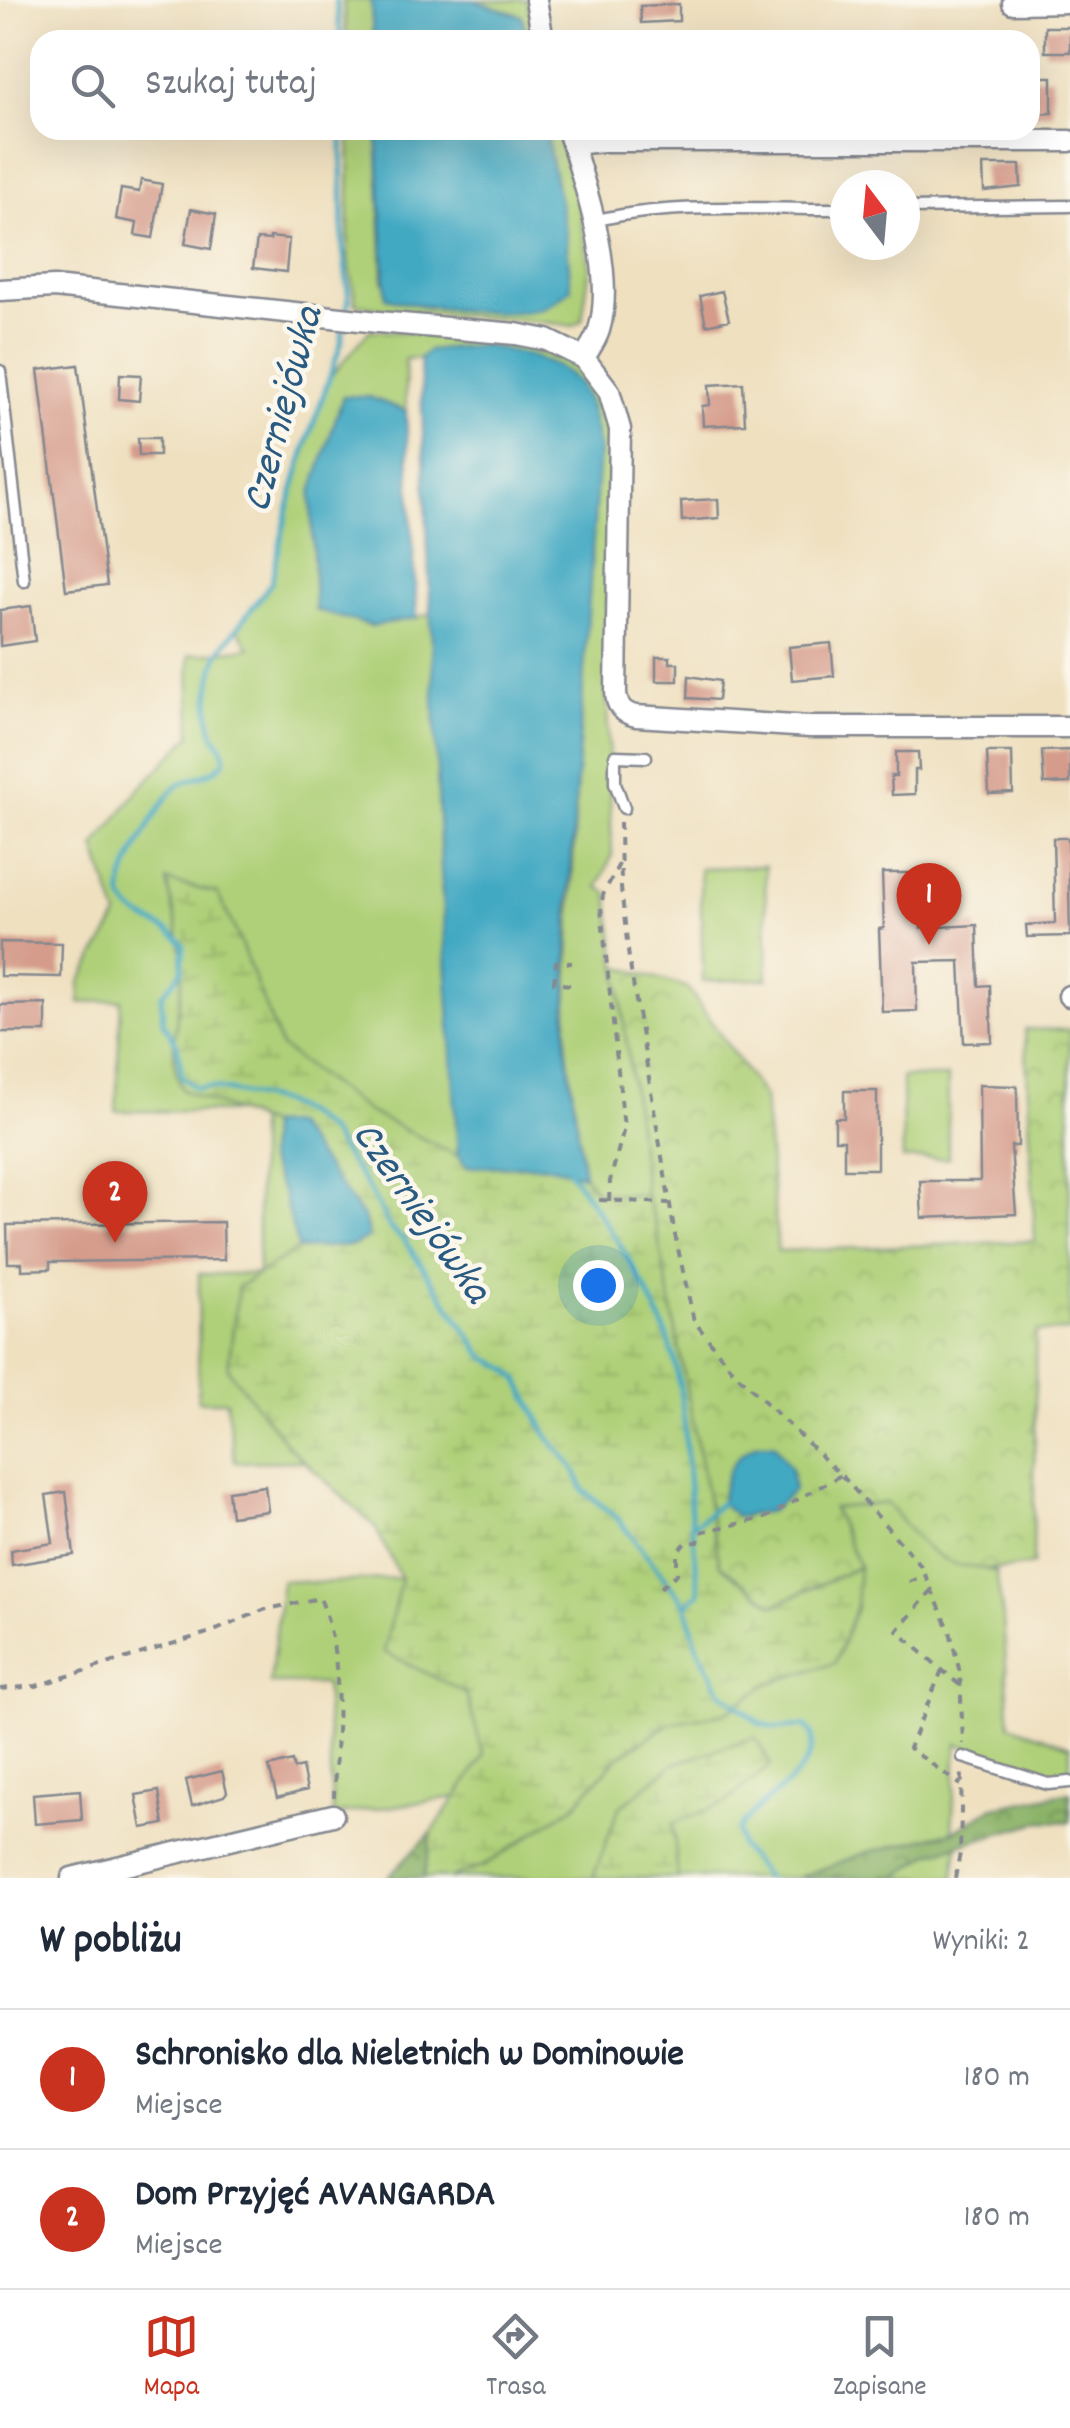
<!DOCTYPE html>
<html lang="pl">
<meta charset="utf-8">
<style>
:root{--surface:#fff;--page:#f2f2f3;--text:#1f2937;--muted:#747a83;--line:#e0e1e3;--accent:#c8321e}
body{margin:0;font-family:Dekko,sans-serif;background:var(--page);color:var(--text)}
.compass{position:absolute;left:830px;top:170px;width:90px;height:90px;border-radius:50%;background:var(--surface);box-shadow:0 10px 40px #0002;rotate:344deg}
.you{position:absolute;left:598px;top:1285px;width:35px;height:35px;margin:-25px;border:8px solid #fff;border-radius:50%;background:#1a73e8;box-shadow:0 0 0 15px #1a73e833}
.badge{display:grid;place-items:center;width:65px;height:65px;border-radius:50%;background:var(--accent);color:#fff;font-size:32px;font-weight:700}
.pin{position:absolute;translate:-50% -82px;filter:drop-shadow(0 2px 5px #0008)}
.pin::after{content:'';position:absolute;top:52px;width:35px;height:30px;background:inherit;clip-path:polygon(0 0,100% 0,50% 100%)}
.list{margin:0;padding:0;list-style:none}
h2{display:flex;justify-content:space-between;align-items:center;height:130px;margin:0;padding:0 40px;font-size:42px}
h2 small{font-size:32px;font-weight:400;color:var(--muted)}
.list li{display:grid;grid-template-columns:65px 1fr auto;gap:30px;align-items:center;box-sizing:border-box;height:140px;padding:0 40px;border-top:2px solid var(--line)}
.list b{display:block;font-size:38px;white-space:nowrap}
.list p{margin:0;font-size:32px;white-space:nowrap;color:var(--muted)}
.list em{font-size:32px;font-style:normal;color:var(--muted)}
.icon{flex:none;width:55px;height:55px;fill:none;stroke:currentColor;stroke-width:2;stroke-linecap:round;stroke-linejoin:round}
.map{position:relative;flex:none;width:1070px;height:1878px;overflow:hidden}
.search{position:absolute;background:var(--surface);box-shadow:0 10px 40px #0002;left:30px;right:30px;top:30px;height:110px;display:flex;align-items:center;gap:25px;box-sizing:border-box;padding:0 35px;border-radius:30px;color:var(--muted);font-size:38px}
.sheet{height:410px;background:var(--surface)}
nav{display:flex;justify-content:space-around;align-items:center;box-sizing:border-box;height:140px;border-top:2px solid var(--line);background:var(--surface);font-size:28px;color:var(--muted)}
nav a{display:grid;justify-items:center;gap:5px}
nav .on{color:var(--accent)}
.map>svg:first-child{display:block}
.grass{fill:#afd078;stroke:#65806b;stroke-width:2.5;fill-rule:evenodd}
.forest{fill:url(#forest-crowns);stroke:#537063;stroke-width:2.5}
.wetland{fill:url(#wetland-marsh);stroke:#65806b;stroke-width:2.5}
.park{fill:url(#park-crowns);stroke:#65806b;stroke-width:2.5}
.water{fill:#43a9c3;stroke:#2f6c90;stroke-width:2.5}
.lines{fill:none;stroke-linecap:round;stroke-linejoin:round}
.stream{stroke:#43a9c3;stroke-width:5}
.building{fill:#d59b8b}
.service-casing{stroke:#85888f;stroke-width:15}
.minor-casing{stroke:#85888f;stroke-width:25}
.path{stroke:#85888f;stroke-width:4;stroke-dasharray:8 8;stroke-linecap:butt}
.service{stroke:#fff;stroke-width:10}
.minor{stroke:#fff;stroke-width:20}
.labels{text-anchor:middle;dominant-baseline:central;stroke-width:9;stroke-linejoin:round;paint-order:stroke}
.water-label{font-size:42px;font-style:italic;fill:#295a81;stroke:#fbf7ec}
</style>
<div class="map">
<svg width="1070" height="1878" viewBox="0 0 1070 1878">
<defs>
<pattern id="forest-crowns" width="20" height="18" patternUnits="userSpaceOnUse" patternTransform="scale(2.5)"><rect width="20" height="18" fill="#8bb268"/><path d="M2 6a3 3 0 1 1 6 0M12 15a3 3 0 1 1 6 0" fill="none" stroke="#719159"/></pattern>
<pattern id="wetland-marsh" width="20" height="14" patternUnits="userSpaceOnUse" patternTransform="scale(2.5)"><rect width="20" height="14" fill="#afd078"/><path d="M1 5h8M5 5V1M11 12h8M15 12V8" fill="none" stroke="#96b36a"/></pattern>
<pattern id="park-crowns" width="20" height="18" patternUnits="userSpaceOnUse" patternTransform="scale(2.5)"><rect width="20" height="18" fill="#afd078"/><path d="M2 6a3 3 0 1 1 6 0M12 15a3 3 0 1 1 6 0" fill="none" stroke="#96b36a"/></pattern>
</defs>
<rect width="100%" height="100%" fill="#fbf7ec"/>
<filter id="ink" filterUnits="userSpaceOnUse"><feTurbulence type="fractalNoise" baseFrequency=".01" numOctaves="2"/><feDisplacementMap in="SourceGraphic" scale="20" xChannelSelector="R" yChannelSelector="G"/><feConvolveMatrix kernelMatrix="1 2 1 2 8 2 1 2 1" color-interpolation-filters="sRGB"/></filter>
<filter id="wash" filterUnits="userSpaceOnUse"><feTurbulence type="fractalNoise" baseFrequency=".0048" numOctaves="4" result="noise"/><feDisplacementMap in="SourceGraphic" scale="40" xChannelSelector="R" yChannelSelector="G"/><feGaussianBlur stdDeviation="2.25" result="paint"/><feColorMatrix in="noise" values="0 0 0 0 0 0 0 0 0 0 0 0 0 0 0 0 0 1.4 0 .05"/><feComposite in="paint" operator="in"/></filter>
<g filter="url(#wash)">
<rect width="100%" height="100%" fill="#efe0c0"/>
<path class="grass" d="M343,0H371L373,40H347Z
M472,0H527L535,40H527L522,16Z
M350,130H377L383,281L421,307L505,311L544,308L566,233L545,130H558L576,189L590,266L582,320L573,326C502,315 427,318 356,304L348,258Z
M370,330C423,335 538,334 577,369C595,385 604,406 608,429C619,490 608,558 607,619C605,698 610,777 612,856L598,887L608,893L646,1196L656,1226L832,1508L886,1503L938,1556L996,1572L1003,1618L1010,1725L1070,1746V1773L1048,1780L957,1743L952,1832L865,1853L798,1878H449L484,1866L575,1805L617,1758L668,1724L467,1693L484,1756L456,1797L333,1815L325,1684H270L282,1580L316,1583L401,1578L375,1526L305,1461L235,1462L226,1401H198L199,1274H258V1121L236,1112L116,1111L121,1000L80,1003V982L118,917L95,847L138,790L191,735L189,655L250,648L237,628L271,583L288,509L327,381ZM484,345C511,351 566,362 581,387C585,394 588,402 591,410L566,1044L583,1175L543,1165L442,894L432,614L371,626L369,397L406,411L405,359L420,358L430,350ZM267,1159L354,1245L283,1194Z
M765,866L768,979L703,981L700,868Z
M902,1077H948V1158L903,1159Z
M958,1844L954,1878H896L931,1853Z"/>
<path class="forest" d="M1070,1792V1822L1042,1821L931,1853L896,1878H798L865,1853L952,1832L994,1807Z
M432,1832L424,1878H387Z"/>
<path class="wetland" d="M167,881L217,893L237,934L281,1047L367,1111L458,1156L467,1167L543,1165L584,1175L597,1193L646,1196L656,1226L832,1508L859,1567L856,1607L835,1663L769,1683L725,1713L669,1723L617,1758L575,1805L484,1866L449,1878H424L432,1832L484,1756L466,1693L384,1652L401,1579L375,1527L288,1446L228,1369L238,1287L298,1249L354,1245L369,1236L364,1218L293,1125H269L182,1090C164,1050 181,1015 182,974C183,943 173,911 167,881Z
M755,1737L771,1765L725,1803L673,1824L678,1878H593L619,1808L673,1764Z"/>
<path class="park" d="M617,966L687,987L764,1097L778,1251L1035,1241L1025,1029L1070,1030V1331L1036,1332L1033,1564C1005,1571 963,1572 937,1556C918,1544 901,1519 886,1503L833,1508L859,1567L774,1605L720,1565L656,1226L646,1196Z"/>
<path class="water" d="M371,0H472L522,16L527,40H373Z
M377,130H545L566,233L571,289C563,295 554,303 545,307C512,320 421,307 386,298Z
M484,345C512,351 559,359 578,383C592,401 595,429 599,451L569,895L566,1044L584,1175L543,1165L467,1167L458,1156L442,894L420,358L429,350Z
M343,396L369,397L406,411L417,618L371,626L315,610L311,495Z
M293,1124L364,1218L369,1237L354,1245L298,1249L283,1194L267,1159L269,1125Z
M758,1444H774L791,1469L794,1490L771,1511L738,1517L721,1503C725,1475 730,1456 758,1444Z"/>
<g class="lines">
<path class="stream" d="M336,0L341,40
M342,130L343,248L349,299L346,314
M344,325L341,344L307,442L288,509L271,583L219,652C211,674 205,708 213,732C217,743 225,747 225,760C212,779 187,775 173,790C159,805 113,882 123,900C135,921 169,924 184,945L182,971L161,996L163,1022L177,1045L182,1077L196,1088L210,1087L282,1102L307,1115L328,1131L368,1188L390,1228L404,1240L484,1357L508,1369L518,1379L548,1437L574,1468L584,1491L617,1518L686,1605L697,1646L721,1692L759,1723L775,1728L805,1726L812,1733C818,1779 758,1796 738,1831L740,1846L767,1878
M569,1171C607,1223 662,1302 676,1366C686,1413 687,1478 692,1527
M686,1605L699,1593L692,1527L721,1503"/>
</g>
<g id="blocks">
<path class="building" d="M679,4V21L641,23L640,6Z
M1045,27H1070V52H1045Z
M1030,77H1052V113L1030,114Z
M983,165H1020L1021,187L984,191Z
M141,180L162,184L153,238L135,235L137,223L116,219L121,189L139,192Z
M191,209L216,214L211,249L185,244Z
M270,237L289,239L286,272L253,268L257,239L270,240Z
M722,291L729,320L706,325L700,296Z
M78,365L107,585L66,590L38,370Z
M120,374L141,375L139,401L119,399Z
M743,383L745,424L703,426L702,406L710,405L709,385Z
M138,438H159V455H139Z
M718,499L719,518L682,521L681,501Z
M31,606L35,641L0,646V610Z
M831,643L834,676L792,680L789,647Z
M656,657H670V663H678V681H656Z
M689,676L720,681L718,700L688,698Z
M1070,750V783L1044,784L1042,751Z
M896,752H918L919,770H915V794L892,795L891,776H896Z
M987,752H1012L1013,793L989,794Z
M1053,838H1068L1070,936L1027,937L1026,925L1055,923Z
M882,873H919L921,928L977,925L979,986L990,985L992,1042L964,1043L960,961L916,962L917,1011L882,1012L879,929L884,928Z
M0,942L62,943L61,977L0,976Z
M46,1004V1032H0V1005Z
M979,1085L1017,1086L1018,1146H1011L1016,1214L922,1218L920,1181H980Z
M844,1091H877V1169H844V1140H835V1118H844Z
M223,1222L224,1260L50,1262V1269L22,1270V1263H8L7,1225Z
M265,1486L268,1511L231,1516L228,1491Z
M66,1492L74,1555L12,1565L11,1550L53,1543L46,1495Z
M292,1761L294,1769L302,1767L307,1790L277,1798L269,1767Z
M222,1771L227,1792L224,1796L192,1806L186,1780Z
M80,1790L82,1820L35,1824L33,1794Z
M159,1791L164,1824L142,1828L136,1795Z"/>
</g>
</g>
<g filter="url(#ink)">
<use href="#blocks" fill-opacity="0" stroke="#85888f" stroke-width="2.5"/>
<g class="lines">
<g class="service-casing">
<path id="service" d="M905,208L1070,206
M593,221C673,201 763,210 845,209
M0,371L24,581
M615,756L646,757
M615,762V783L624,808
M963,1757L1048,1784L1070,1782"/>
</g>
<g class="minor-casing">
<path id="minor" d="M536,0L543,40
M1013,3L1070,2
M568,130C585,185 616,274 599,330C596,340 589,349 584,358
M573,144L603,141H1070
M0,290L54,287L378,322L516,334L547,340L584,358L609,391L620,429L616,691C616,705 622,713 636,716L810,727H1070
M1069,996H1070
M72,1878L333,1815"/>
</g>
<path class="path" d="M620,822L621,888L629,959L675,1235L694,1321L733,1371L846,1480L921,1566L950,1631L960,1673L963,1744
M570,985L554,983L556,962L572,963
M599,1200L669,1203
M609,1201L610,1181L624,1128L601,908L603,895L620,862
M909,1582L927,1574
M660,1588L677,1574V1552L686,1543L698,1542L700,1532L765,1518L841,1475
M932,1590L897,1631L962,1687
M942,1670L909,1748L961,1785
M0,1689L36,1686L214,1631L263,1610L320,1598C346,1661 336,1731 334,1797
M955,1878L960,1853L962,1768"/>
<use href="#service" class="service"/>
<use href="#minor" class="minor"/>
</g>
</g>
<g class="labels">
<g class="water-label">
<text transform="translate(286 410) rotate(-75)">Czerniejówka</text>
<text transform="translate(419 1214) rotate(55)">Czerniejówka</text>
</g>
</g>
</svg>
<svg class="compass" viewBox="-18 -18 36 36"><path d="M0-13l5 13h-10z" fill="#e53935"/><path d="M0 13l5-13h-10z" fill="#747a83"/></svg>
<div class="you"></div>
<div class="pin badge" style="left:929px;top:945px">1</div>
<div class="pin badge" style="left:115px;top:1243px">2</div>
<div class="search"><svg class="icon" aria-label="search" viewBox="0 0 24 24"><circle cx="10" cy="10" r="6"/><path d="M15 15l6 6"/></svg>Szukaj tutaj</div>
</div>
<section class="sheet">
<h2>W pobliżu<small>Wyniki: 2</small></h2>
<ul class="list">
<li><span class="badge">1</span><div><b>Schronisko dla Nieletnich w Dominowie</b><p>Miejsce</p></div><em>180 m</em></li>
<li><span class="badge">2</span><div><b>Dom Przyjęć AVANGARDA</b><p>Miejsce</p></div><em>180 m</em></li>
</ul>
</section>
<nav>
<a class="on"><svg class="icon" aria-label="map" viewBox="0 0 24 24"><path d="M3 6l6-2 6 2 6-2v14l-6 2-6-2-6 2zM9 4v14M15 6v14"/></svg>Mapa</a>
<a><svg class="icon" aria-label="directions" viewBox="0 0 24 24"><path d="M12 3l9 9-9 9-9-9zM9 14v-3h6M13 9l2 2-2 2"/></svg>Trasa</a>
<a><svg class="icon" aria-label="saved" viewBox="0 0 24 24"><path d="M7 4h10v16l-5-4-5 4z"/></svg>Zapisane</a>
</nav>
